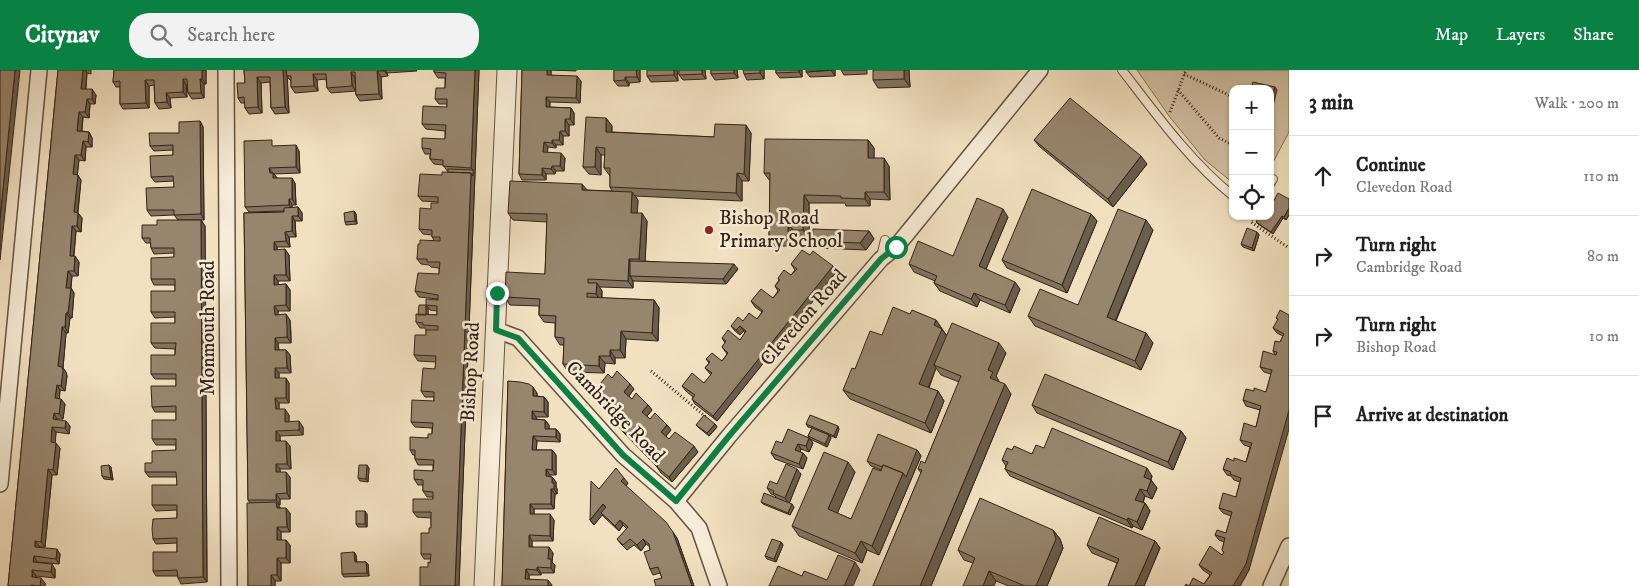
<!DOCTYPE html>
<meta charset="utf-8">
<style>
:root{--surface:#fff;--page:#f2f2f2;--text:#222;--muted:#767676;--line:#e0e0e0;--accent:#0b8043}
body{margin:0;font-family:"IM FELL DW Pica",serif;background:var(--page);color:var(--text)}
.controls{position:absolute;right:15px;top:15px;display:grid;overflow:hidden;border-radius:10px;box-shadow:0 1px 4px #0004}
.controls button{width:45px;height:45px;display:grid;place-items:center;padding:0;border:0;border-bottom:1px solid var(--line);background:var(--surface);color:var(--text);font:25px sans-serif}
.stop{position:absolute;width:15px;height:15px;margin:-11px;border:4px solid #0b8043;border-radius:50%;background:#fff}
.stop.end{background:#0b8043;border-color:#fff;box-shadow:0 1px 5px #0008}
.list{margin:0;padding:0;list-style:none}
h2{display:flex;justify-content:space-between;align-items:center;height:65px;margin:0;padding:0 20px;font-size:21px}
h2 small{font-size:16px;font-weight:400;color:var(--muted)}
.list li{display:grid;grid-template-columns:32px 1fr auto;gap:15px;align-items:center;box-sizing:border-box;height:80px;padding:0 20px;border-top:1px solid var(--line)}
.list b{display:block;font-size:19px;white-space:nowrap}
.list p{margin:0;font-size:16px;white-space:nowrap;color:var(--muted)}
.list em{font-size:16px;font-style:normal;color:var(--muted)}
.icon{flex:none;width:28px;height:28px;fill:none;stroke:currentColor;stroke-width:2;stroke-linecap:round;stroke-linejoin:round}
.map{position:relative;flex:none;width:1289px;height:516px;overflow:hidden}
header{display:flex;align-items:center;gap:30px;box-sizing:border-box;height:70px;padding:0 25px;background:var(--accent);color:#fff}
header strong{font-size:24px}
nav{display:flex;gap:28px;margin-inline-start:auto;font-size:18px}
.search{width:350px;height:45px;background:var(--page);display:flex;align-items:center;gap:12px;box-sizing:border-box;padding:0 18px;border-radius:20px;color:var(--muted);font-size:19px}
main{display:flex}
aside{flex:1;background:var(--surface)}
.map>svg:first-child{display:block}
.green{fill:#d2c1a4;stroke:#83725c}
.lines{fill:none;stroke-linecap:round;stroke-linejoin:round}
.service-casing{stroke:#645240;stroke-width:10}
.minor-casing{stroke:#645240;stroke-width:18}
.tertiary-casing{stroke:#645240;stroke-width:21}
.path{stroke:#342315;stroke-width:3;stroke-dasharray:1 2.5;stroke-linecap:butt}
.service{stroke:#f7ecd7;stroke-width:8}
.minor{stroke:#f7ecd7;stroke-width:15}
.tertiary{stroke:#f7ecd7;stroke-width:19}
.wall{fill:#82735f;stroke:#342315}
.shaded-wall{fill:#6a5e4d;stroke:#342315}
.building{fill:#97866e;stroke:#342315}
.route{stroke:#0b8043;stroke-width:6}
.poi-dot{fill:#8f2418;stroke:#f7ecd7;stroke-width:2}
.labels{text-anchor:middle;dominant-baseline:central;stroke-width:5;stroke-linejoin:round;paint-order:stroke}
.poi-label{font-size:20px;fill:#342315;stroke:#f7ecd7;text-anchor:start}
.street-label{font-size:20px;fill:#342315;stroke:#f7ecd7}
</style>
<header>
<strong>Citynav</strong>
<div class="search"><svg class="icon" aria-label="search" viewBox="0 0 24 24"><circle cx="10" cy="10" r="6"/><path d="M15 15l6 6"/></svg>Search here</div>
<nav><a>Map</a><a>Layers</a><a>Share</a></nav>
</header>
<main>
<div class="map">
<svg width="1289" height="516" viewBox="0 0 1289 516">
<rect width="100%" height="100%" fill="#f2e1c1"/>
<filter id="stains"><feTurbulence type="fractalNoise" baseFrequency=".004" numOctaves="4"/><feColorMatrix values="0 0 0 0 .2 0 0 0 0 .09 0 0 0 0 .02 0 0 0 .5 -.17"/></filter>
<radialGradient id="worn" r=".72"><stop offset=".6" stop-color="#630" stop-opacity="0"/><stop offset="1" stop-color="#630" stop-opacity=".3"/></radialGradient>
<path class="green" d="M1137,0H1289V62L1270,98V19H1233V113L1205,90L1169,46Z"/>
<g class="lines">
<g class="service-casing">
<path id="service" d="M1122,0C1156,44 1189,90 1233,126
M1270,114L1273,109
M881,187L885,170"/>
</g>
<g class="minor-casing">
<path id="minor" d="M226,0L229,516
M496,260L518,268L623,385L676,431L699,458L719,516
M0,414L39,0
M676,431L729,366L881,189L896,177L1040,0
M1271,516L1289,476"/>
</g>
<g class="tertiary-casing">
<path id="tertiary" d="M484,516L507,0"/>
</g>
<path class="path" d="M1184,4L1233,27
M1178,20L1219,68L1233,75
M1170,42L1186,0
M1270,52V53
M1253,146L1251,152L1289,178
M651,301L707,348"/>
<use href="#service" class="service"/>
<use href="#minor" class="minor"/>
<use href="#tertiary" class="tertiary"/>
</g>
<path class="wall" d="M58,0H91V4L87,3L86,19L96,25L95,34H90L89,48L83,47L82,61L89,62L92,68V77H86L85,91L79,90L77,105L81,110L78,143L82,148L81,162L76,161L74,186L79,192L78,206H72L71,218L74,223L72,248H70L68,263H66L65,275L63,298L66,302L67,306L65,321L60,320L59,329L65,334L63,349H57V350L70,356L69,364L56,362L55,373L60,378L57,405H52L45,477H39L60,484L59,494L37,492V493L55,499V508L36,506V507L45,513V516H8Z
M114,0H206V14H204V28L192,29L188,23L187,14L186,15L187,27L170,28L171,38L159,39L155,33L154,15L149,16V38L123,39L120,34V17H116L113,12Z
M244,0H416L417,1L387,3L388,6L381,7L382,29L360,31L356,25L355,8L356,21L331,23L327,18L326,9L317,10L318,21L295,23L291,17V11L287,7L289,43L275,44L271,38L270,12L261,13L262,43L249,44L245,38V33H241L238,28L245,13Z
M434,0H479L459,516H420L430,493L431,489H424L421,484L431,458V448L417,447L413,442L433,429V427H427L423,421V415H418L414,409L433,401V395H418L415,389V385H413L410,380L432,364V358L415,357L411,352L434,331V327H425L421,321L435,299L436,292L418,291L414,285L426,265V260L425,258H420L416,252L418,245L428,238V245H437V241L430,240L426,235L438,229L419,227L415,221L439,204V198L431,197L429,195L421,194L417,189L420,174L434,170L432,167V165L423,164L419,159L431,139L438,132L422,131L418,126L442,105L448,102L443,95L434,94L430,89V84H425L422,78L445,69V61L426,59L422,54L447,37V34H439L435,29L445,18V8H438L434,2Z
M522,0H576V1L551,0V5L581,11L580,33L550,32V37L571,38L574,43V55H569V66H563V75H556V78L548,77L547,82L565,88L564,101H556L555,104H546V110H522L519,104Z
M614,0H640V12L629,13V16H618L614,11Z
M677,0L678,11L651,12L647,6Z
M679,0H705L706,9L683,10L679,5Z
M711,0H737L738,8L715,10L711,4Z
M764,0V9L747,10L744,4Z
M776,0H802V7L780,8L776,3Z
M835,0V6L810,7L806,2Z
M841,0H867V4L844,5Z
M909,0L910,17L878,18L873,10Z
M606,48L612,56V62L714,67L751,63L749,111H742V131L635,126L638,130L637,143L647,151L645,191L738,199L726,214L633,211V218L599,217L602,221V228L654,230L659,238L658,271L626,269L625,288H615V294L605,293L604,303L568,302L563,294L564,275H560L555,267V253L544,252L539,245V236L510,235L505,227L545,204L547,152L513,150L508,143L586,120L612,121L610,117V106L604,98L605,85H601V105L589,104L583,97Z
M200,51L203,57L204,150H178L174,145L151,146L147,140L174,117V111L155,112L151,107L173,85V80L154,81L150,76L179,63Z
M868,70L874,78V88L889,96L890,130L870,129V136H846L845,133H809V168H798L796,165H794L793,176H774L769,168L770,111L764,103Z
M1034,70L1147,94L1113,137L1040,77Z
M276,76L299,81L300,103L274,104L277,108L295,113L296,135H292V138L298,137L302,143V151H295L296,167H289L290,177H277V180L289,185L290,211H278V215L286,214L290,220V241H278V245L290,250L291,262V273H278L279,280H286L290,285L291,303H279V308L289,313V333H279V339L289,345V352L303,357V365L280,366V371L290,376L291,399H280V402L290,407V429H280V435H278L280,438L290,443V462H281V470L290,475V493H281V511H275V516H248L250,433L248,430L244,143L284,142V141L249,142L245,137Z
M1289,129V145L1286,150L1283,148L1273,164L1258,154L1256,152Z
M354,141L356,144L357,154L346,155L345,152Z
M1091,144L1097,151L1067,223L1007,198L1002,190Z
M1008,147L986,199L1020,219L1010,243L980,230L977,237L940,221L934,213L935,211L914,202L909,194L953,186Z
M201,150L205,156L207,512L181,514L178,508V506H156L153,501L177,482V473L156,474L153,469L177,448V440L156,441L152,435L177,415V407H149L145,402L152,393L176,380V375H156L152,369L176,350V342H155L152,337L176,316V309H155L151,304L175,285V279L155,278L151,273L175,253V247L155,248L151,242L175,221V215H154L151,209L174,187V183L154,184L151,178V173H146L142,168L157,155Z
M1153,160L1116,251L1153,273L1141,300L1035,256L1028,246L1078,235Z
M869,161L874,169L866,180L817,178L812,171Z
M1257,162L1259,165L1254,181L1243,177L1241,174Z
M810,185L837,201L717,351L695,334L692,329L693,327L686,321L682,316L704,313L711,305L705,298L709,293L706,289L722,291L727,284L722,277L725,273L722,268L740,270L745,263L744,261L740,265L735,261L731,256L743,251L757,249L762,242L755,237L751,231L773,228L778,221L775,216L779,210L778,208L791,205L795,200L791,194Z
M1289,245L1249,500L1240,516H1189L1204,514L1210,505L1203,500L1199,495L1222,485L1224,483L1222,480L1224,472L1219,470L1215,465L1226,463L1231,446L1223,443L1219,438L1236,427L1240,412L1234,410L1231,406L1227,405L1223,399L1234,391L1246,392L1250,377L1244,375L1240,370L1256,357L1260,340L1246,336L1243,330L1254,321L1266,322L1271,304L1264,302L1260,297L1275,285L1273,281L1280,272L1283,266L1277,263L1273,258L1278,250L1276,248Z
M936,250L947,266L1006,283L996,306L999,312L1011,324L931,516H873L921,403L918,399L925,393L959,312L941,305L936,298L929,318L938,321L944,331L931,363L850,329L843,320L855,299L882,265Z
M612,308L634,319L629,326L632,329L648,335L652,340L647,346L650,349L667,355L671,360L666,366L669,369L698,382L672,412L661,403L657,397L623,362L591,325Z
M508,311L537,323V326L544,327L548,332V347H536V349L545,350L549,355V359H556L560,364V372L537,371L536,380H552L556,385V405H550V407H552L556,412V416L557,419V424H555L554,439H534V444L554,450L553,471H532V477L553,483L552,492L555,495L554,503H541V505H529V509L552,516H502Z
M1032,335L1181,361L1186,368L1173,400L1037,343Z
M715,354L717,357L709,366L698,357L696,355Z
M806,354L839,359L836,368L826,364L829,365L831,368L827,377L810,369L813,373L809,382L801,379L800,382L803,383L807,388L803,399L775,389L771,383L782,373L809,368L808,366L812,358L808,357Z
M1044,378L1152,406L1151,410L1157,418L1152,429L1145,426L1143,433H1145L1150,441L1142,460L1133,456L1132,458L1010,406L1005,399L1006,396L1002,390L1012,380L1032,384Z
M917,380L921,386L879,485L867,480L862,493L799,466L792,456L855,402L837,443L851,449L881,400L871,396L867,391Z
M109,395L111,397L113,410L104,409L102,406Z
M369,398L368,412L360,411L358,408Z
M801,404L789,433L794,437L790,445L763,434L761,432L776,427L774,425L771,424L767,418Z
M628,413L626,416L677,468L694,516H656L662,508L660,503L653,505L650,499V477L646,474L641,481L634,475L627,480L621,474L617,469L627,459L623,455L619,461L605,448L602,445L594,455L590,450L599,419Z
M367,444V457H358L356,454Z
M1053,460L1060,469L1063,478L1047,516H1009L996,511L973,493L964,490L958,480Z
M1155,471L1160,478L1144,516H1108L1117,493L1092,483L1087,475Z
M781,472L783,475L776,492L767,489L765,486Z
M354,482L356,485L357,492H366L368,494L369,506L344,507L342,504Z"/>
<path class="shaded-wall" d="M15,0H20L0,190V148Z
M83,0H85L87,3L85,24L81,19Z
M202,0H206V14L202,9Z
M283,0H287L289,43L285,37Z
M384,0H385L387,3L388,6Z
M475,0H479L459,516H455L471,103L473,100L471,98Z
M547,0H551V11L547,5Z
M636,0H640V12L637,7Z
M674,0H677L678,11L674,5Z
M702,0H705L706,9L702,4Z
M734,0H737L738,8L734,3Z
M760,0H764V9L760,3Z
M799,0H802V7L799,2Z
M831,0H835V6Z
M904,0H909L910,17L904,9Z
M377,1L381,7L382,29L379,24Z
M351,2L355,8L356,21L352,16Z
M313,4L317,10L318,21L314,16Z
M577,6L581,11L580,33L576,28Z
M257,7L261,13L262,43L258,37Z
M625,7L629,13V16L625,10Z
M183,9L186,15L187,27L183,22Z
M200,9L204,14V28L201,23Z
M145,10L149,16V38L146,33Z
M1275,17L1277,20L1272,39L1270,37V34Z
M92,19L96,25L95,34L92,29Z
M166,23L170,28L171,38L167,32Z
M546,27L550,32L549,42L546,37Z
M87,29L90,34L89,48L85,42Z
M571,38L574,43V55L570,49Z
M79,42L83,47L81,66L77,61Z
M606,48L612,56L611,69L606,62Z
M565,49L569,55V66L565,61Z
M200,51L203,57L204,150L201,144Z
M746,55L751,63L749,111L744,104Z
M560,61L563,66V75L559,70Z
M89,62L92,68V77L88,72Z
M552,70L556,75V78L552,73Z
M868,70L874,78V96L868,88Z
M83,71L86,77L85,91L81,85Z
M544,72L548,77L547,87L543,82Z
M296,75L299,81L300,103L296,97Z
M596,77L601,85V105L595,97Z
M561,83L565,88L564,101L560,96Z
M75,85L79,90L77,109L73,104Z
M1141,86L1147,94L1113,137L1108,129Z
M884,88L889,96L890,130L884,122Z
M552,96L556,101L555,104L551,99Z
M269,98L277,108V114L270,103Z
M542,98L546,104V110L542,105Z
M737,103L742,111V131L736,123Z
M78,105L81,110L77,148L74,142Z
M292,108L295,113L296,135L292,129Z
M582,114L588,121L582,120Z
M632,122L638,130L637,150L631,143Z
M865,122L870,129V136L865,129Z
M804,125L809,133V168L803,160Z
M289,129L292,135V140L289,135Z
M298,137L302,143V151L298,146Z
M1289,138V145L1286,150L1284,147Z
M1003,139L1008,147L984,204L979,196Z
M354,141L356,144L357,154L355,151Z
M78,143L82,148L81,162L77,156Z
M642,143L647,151L645,197L639,189Z
M1091,144L1097,151L1067,223L1062,215Z
M292,146L295,151L296,167L292,161Z
M1282,146L1283,148L1273,164L1271,162Z
M201,150L205,156L207,512L203,507Z
M1146,150L1153,160L1113,256L1107,247Z
M72,156L76,161L73,191L70,186Z
M788,157L794,165L793,176L788,169Z
M869,161L874,169L866,180L860,173Z
M285,162L289,167L290,177L286,171Z
M1257,162L1259,165L1254,181L1252,178Z
M274,172L277,177V185L274,180Z
M285,179L289,185L290,211L286,205Z
M75,186L79,192L78,206L74,201Z
M629,189L634,196L630,206L633,211V218L628,211Z
M734,194L738,199L726,214L723,209Z
M833,196L837,201L717,351L713,346Z
M68,201L72,206L70,223L66,218Z
M274,205L278,211V220L274,215Z
M1015,212L1020,219L1010,243L1005,235Z
M597,213L602,221L601,232L596,224Z
M286,214L290,220V241L286,235Z
M71,218L74,223L72,248L68,243Z
M974,223L980,230L977,237L971,229Z
M654,230L659,238L658,271L652,263Z
M426,235L428,238V250L426,247Z
M274,236L278,241V250L275,245Z
M66,243L70,248L68,263L65,257Z
M286,244L290,250L291,273L287,267Z
M936,250L948,268L934,295L936,298L926,323L919,314L934,255Z
M740,256L744,261L740,265L736,260Z
M62,257L66,263L63,298L66,302L67,306L65,321L61,316L58,296Z
M621,261L626,269L625,288L620,280Z
M1146,263L1153,273L1141,300L1135,291Z
M275,268L278,273L279,285L275,280Z
M999,273L1006,283L996,306L999,311L997,318L990,308L988,300Z
M286,280L290,285L291,303L287,298Z
M610,280L615,288V294L610,286Z
M599,286L605,293L604,303L599,296Z
M275,298L279,303V313L275,308Z
M286,308L289,313V333L286,328Z
M630,314L634,319L628,327L624,322Z
M1005,314L1011,324L931,516H920Z
M57,315L60,320L59,334L55,328Z
M533,317L537,323L536,332L533,326Z
M938,321L944,331L931,363L925,353Z
M544,327L548,332V347L544,342Z
M275,328L279,333V345L276,339Z
M61,329L65,334L63,349L59,344Z
M648,335L652,340L646,347L642,342Z
M285,339L289,345V357L285,352Z
M1289,340V359L1249,500L1240,516H1233Z
M532,341L536,347V355L532,349Z
M54,343L57,349V355L53,349Z
M545,350L549,355V364L545,359Z
M66,351L70,356L69,364L65,358Z
M299,351L303,357V365L299,360Z
M715,354L717,357L709,366L707,363Z
M667,355L671,360L665,367L661,362Z
M838,356L839,359L836,368L834,366Z
M52,357L56,362L55,377L51,372Z
M556,359L560,364V372L556,367Z
M276,361L280,366V376L276,371Z
M1181,361L1186,368L1173,400L1168,392Z
M829,365L831,368L827,377L825,374Z
M533,366L537,371L536,385L532,380Z
M809,368L813,373L809,382L806,376Z
M286,371L290,376L291,399L287,394Z
M56,373L60,378L57,405L53,400Z
M798,374L801,379L799,385L795,380Z
M694,376L698,382L672,412L669,407Z
M552,380L556,385V405L552,400Z
M917,380L921,386L879,485L872,476L903,403Z
M803,383L807,388L803,399L799,394Z
M848,392L855,402L835,449L828,439Z
M276,394L280,399V407L276,402Z
M109,395L111,397L113,410L111,408Z
M367,395L369,398L368,412L366,409Z
M1147,398L1152,406L1149,414L1144,407Z
M48,399L52,405L45,477L41,472Z
M546,399L550,405L549,412L546,406Z
M797,399L801,404L789,434L785,428Z
M286,402L290,407V429L287,423Z
M552,407L556,412V416L557,419V424L554,419L552,413Z
M624,408L628,413L625,417L621,411Z
M1151,410L1157,418L1152,429L1147,421Z
M551,419L555,424L554,439L551,434Z
M1140,419L1145,426L1141,437L1135,430Z
M276,424L280,429V435L276,430Z
M276,432L280,437V443L277,438Z
M1145,433L1150,441L1142,460L1137,452Z
M530,434L534,439V449L530,444Z
M603,434L607,439L594,455L590,450Z
M792,434L794,437L790,445L788,443Z
M286,438L290,443V462L287,457Z
M365,441L367,444V457L365,454Z
M550,444L554,450L553,471L550,466Z
M1128,448L1133,456L1132,458L1127,450Z
M620,450L623,455L619,461L615,456Z
M277,457L281,462V475L277,470Z
M1053,460L1060,469L1063,478L1047,516H1036Z
M673,462L677,468L694,516H692Z
M529,465L532,471V482L529,477Z
M643,469L646,474L641,481L637,475Z
M286,470L290,475V493L286,488Z
M35,471L39,476L38,482L35,477Z
M861,471L867,480L862,493L855,483Z
M1155,471L1160,478L1144,516H1135Z
M781,472L783,475L776,492L774,489Z
M549,477L553,483L552,492L555,495L554,503L551,498L548,489Z
M57,479L60,484L59,494L56,489Z
M354,482L356,485L357,495L355,492Z
M34,486L37,492V498L33,492Z
M277,488L281,493V511L277,505Z
M366,492L368,494L369,506L367,503Z
M855,492L860,500L853,516H844Z
M52,494L55,499V508L51,502Z
M537,497L541,503V505L537,500Z
M526,499L529,505V515L525,509Z
M32,500L36,506V512L32,507Z
M989,501L996,511L994,516H983Z
M271,505L275,511V516H271Z
M41,508L45,513V516H40Z
M548,510L552,515V516H548Z"/>
<path class="building" d="M0,0H15L0,148Z
M58,0H83L81,19H92V29H87L85,42H79L77,61L89,62L88,72L83,71L81,85H75L73,104L78,105L74,142L78,143L77,156H72L70,186H75L74,201H68L66,218H71L68,243H66L65,257H62L61,270L58,296L62,297L63,301L61,316L57,315L55,328L61,329L59,344L54,343L53,349L66,351L65,358L52,357L51,372L56,373L53,400L48,399L41,472L35,471V477L57,479L56,489L34,486L33,492L52,494L51,502L32,500V507L41,508L40,516L31,515V516H8Z
M114,0H202V9H200L201,23H188L187,9H183V22L166,23L167,32L155,33L154,10H145L146,33L120,34V11L113,12Z
M244,0H283L285,37L271,38L270,7H257L258,37L245,38L244,27L238,28L237,13H245Z
M286,0H384V1H377L379,24L356,25L355,2H351L352,16L327,18L326,4H313L314,16L291,17V6H287Z
M434,0H475L471,98L443,96V90L430,89L431,79L422,78V68L445,69L446,55L422,54L423,36L447,37V29H435L436,18H445L446,3L434,2Z
M522,0H547V5L577,6L576,28L546,27V37L571,38L570,49H565V61H560L559,70H552V73L544,72L543,82L561,83L560,96H552L551,99L542,98V105L519,104Z
M614,0H636L637,7H625V10L614,11Z
M647,0H674V5L647,6Z
M679,0H702V4L679,5Z
M711,0H734V3L711,4Z
M743,0H760V3L744,4Z
M776,0H799V2L776,3Z
M806,0H831L806,2Z
M873,0H904V9L873,10Z
M1253,12L1275,17L1270,34V19H1251Z
M1070,28L1141,86L1108,129L1034,70Z
M586,47L606,48V62L714,67L715,54L746,55L744,104L737,103L736,123L610,117V98H604L605,78L596,77L595,97H583Z
M200,51L201,144L174,145V140H147L146,118L174,117L173,106L151,107L150,86L173,85V75L150,76L149,63H179V52Z
M765,69L868,70V88H884V122H865V129L841,128V126L804,125L803,160H792V158L788,157V169L769,168L770,103H764Z
M272,70V76L296,75V97L269,98L270,103H273V108H292V129H289V135L245,137L244,71Z
M448,99L473,100V106L471,103L448,102Z
M442,102L471,103L455,516H420V497H428V492L430,493L431,484H421V463H429V458H431V442H413V429H433V422L423,421V410L414,409V400L433,401L434,390L415,389V380H410V367L428,368V364H432L433,353L411,352L412,330L434,331V322L421,321L423,298L435,299L436,286L414,285L415,265H426V260H438V256L423,255V253L416,252V244L437,245V236L426,235V229L438,230V225L415,221L418,203L439,204L440,192H427V189H417L418,174H420V170L440,171V167H432V160L419,159L420,138L431,139V133H438V127L418,126L420,104L442,105Z
M510,111L582,114V120L632,122L631,143H642L639,189H629L628,211L588,209V213H597L596,224L587,223V227L654,230L652,263L621,261L620,280H610V286H599V296L563,294L564,268L555,267L556,246L539,245L540,229L505,227L506,202L545,204L547,144L508,143Z
M1032,119L1091,144L1062,215L1002,190Z
M1278,123L1289,129V138L1284,147L1282,146L1271,162L1256,152L1259,146H1270V138Z
M977,128L1003,139L979,196L1015,212L1005,235L974,223L971,229L934,213L937,206L909,194L918,171L953,186Z
M298,137V146H292V161L285,162L286,171L274,172V180L285,179L286,205H274V215L286,214V235L274,236L275,245L286,244L287,257V267L275,268V280H286L287,298H275V308H286V328H275L276,339H285V352L299,351V360L276,361V371H286L287,394H276V402H286L287,423L276,424V430H248L244,143L284,142V138Z
M1118,139L1146,150L1107,247L1146,263L1135,291L1028,246L1040,219L1078,235Z
M354,141L355,151L345,152L344,143Z
M157,150H201L203,507L178,508L177,500L153,501V482H177V468L153,469L152,459L153,449L177,448V435H152V415H177L176,402H145V393H152V381L176,380V369H152V350H176V336L152,337L151,316H176V304H151V285H175L176,273H151V253H175V242H151V221H175V209H151V188L174,187V178H151L150,168H142V155H157Z
M1247,158L1257,162L1252,178L1241,174Z
M813,159L869,161L860,173L812,171Z
M802,180L810,185L813,181L833,196L713,346L692,329L695,325L682,316L692,303L704,313L712,303L705,298L710,292L706,289L712,283L722,291L728,283L722,277L726,271L722,268L728,260L740,270L746,261L740,256L736,260L731,256L738,247L743,251L749,243L757,249L763,241L751,231L761,219L773,228L780,220L775,216L780,210L778,208L784,200L791,205L797,199L791,194Z
M630,191L734,194L723,209L630,206Z
M419,235H426V245H418Z
M893,237L910,244L912,240L936,250L934,255L942,259L919,314L938,321L925,353L843,320L852,298L855,299L870,261L882,265Z
M1280,240L1289,245V340L1246,494L1233,516H1185L1186,514L1189,516L1193,508L1204,514L1212,503L1199,495L1210,476L1222,485L1224,482L1222,480L1225,468L1215,465L1217,460L1226,463L1232,442L1219,438L1223,423L1236,427L1241,408L1230,404L1231,402L1223,399L1227,388L1234,391V388L1246,392L1252,373L1240,370L1242,362L1244,353L1256,357L1261,336L1243,330L1246,319L1254,321V318L1266,322L1272,300L1260,297L1263,281L1276,285L1277,282L1273,281L1275,271L1280,272L1284,264L1273,258L1278,249L1276,248Z
M952,253L999,273L988,300L993,302L990,308L1005,314L920,516H873L922,400L918,399L921,391L925,393L961,306L934,295Z
M617,301L630,314L624,322L632,329L636,323L648,335L642,342L650,349L655,343L667,355L661,362L669,369L675,362L694,376L669,407L657,397L658,396L619,357L591,325L608,304L612,308Z
M1045,304L1181,361L1168,392L1032,335Z
M508,311L520,312L529,314L533,317V326L544,327V342L532,341V349L545,350V359H556V367L533,366L532,380H552V400L546,399V406L552,407V413H554V419H551V434H530V444H550V466L529,465V477H549L548,489H551V498L537,497V500L526,499L525,509L548,510V516H502Z
M704,345L715,354L707,363L696,355Z
M810,345L838,356L834,366L806,354Z
M812,358L829,365L825,374L808,366Z
M1052,358L1147,398L1144,407L1151,410L1147,421L1140,419L1135,430L1145,433L1137,452L1128,448L1127,450L1005,399L1008,392L1002,390L1007,378L1012,380L1014,376L1032,384L1036,375L1044,378Z
M788,359L809,368L806,376L798,374L795,380L803,383L799,394L771,383L776,371L782,373Z
M878,364L917,380L906,407L903,403L883,395L882,397L867,391Z
M824,382L848,392L828,439L851,449L873,398L881,401L883,395L903,403L872,476L861,471L855,483L792,456Z
M786,394L797,399L785,428L773,423L774,421L767,418L770,411L777,414Z
M109,395L111,408L102,406L101,396Z
M359,395H367L366,409L358,408Z
M616,398L624,408L621,411L666,452L673,462L692,516H656L654,510L662,508L658,497L650,499L644,482L650,480L649,474L643,469L637,475L630,469L623,475L617,469L628,457L620,450L615,456L608,449L601,443L606,437L603,434L590,450L591,411L599,419Z
M764,423L792,434L788,443L761,432Z
M980,428L1053,460L1056,469L1036,516H1025L989,501L983,516H963L975,488L958,480Z
M276,432L277,438H286L287,457H277V470H286V488H277V505H271V516H248L247,433Z
M356,441H365V454H356Z
M1099,447L1155,471L1135,516H1108L1119,489L1087,475Z
M772,469L781,472L774,489L765,486Z
M354,482L355,492H366L367,503L342,504L341,483Z
M838,485L855,492L844,516H769L778,496L802,506L804,501L827,510Z"/>
<g class="lines">
<path class="route" d="M497,223L496,260L518,268L623,385L676,431L729,366L881,189L896,177"/>
</g>
<circle class="poi-dot" cx="709" cy="160" r="5"/>
<g class="labels">
<g class="poi-label">
<text x="719" y="148">Bishop Road<tspan x="719" dy="23">Primary School</tspan></text>
</g>
<g class="street-label">
<text transform="translate(804 248) rotate(-49)">Clevedon Road</text>
<text transform="translate(208 258) rotate(-90)">Monmouth Road</text>
<text transform="translate(471 302) rotate(-87)">Bishop Road</text>
<text transform="translate(615 342) rotate(46)">Cambridge Road</text>
</g>
</g>
<rect width="100%" height="100%" filter="url(#stains)"/>
<rect width="100%" height="100%" fill="url(#worn)"/>
</svg>
<div class="controls">
<button>+</button>
<button>−</button>
<button><svg class="icon" aria-label="locate" viewBox="0 0 24 24"><circle cx="12" cy="12" r="6"/><path d="M12 2v4M12 18v4M2 12h4M18 12h4"/></svg></button>
</div>
<div class="stop" style="left:896px;top:177px"></div>
<div class="stop end" style="left:497px;top:223px"></div>
</div>
<aside>
<h2>3 min<small>Walk · 200 m</small></h2>
<ul class="list">
<li><svg class="icon" aria-label="ahead" viewBox="0 0 24 24"><path d="M12 20V5M6 11l6-6 6 6"/></svg><div><b>Continue</b><p>Clevedon Road</p></div><em>110 m</em></li>
<li><svg class="icon" aria-label="right" viewBox="0 0 24 24"><path d="M7 20v-9h11M14 6l5 5-5 5"/></svg><div><b>Turn right</b><p>Cambridge Road</p></div><em>80 m</em></li>
<li><svg class="icon" aria-label="right" viewBox="0 0 24 24"><path d="M7 20v-9h11M14 6l5 5-5 5"/></svg><div><b>Turn right</b><p>Bishop Road</p></div><em>10 m</em></li>
<li><svg class="icon" aria-label="arrive" viewBox="0 0 24 24"><path d="M6 21V4h12l-3 4 3 4H6"/></svg><div><b>Arrive at destination</b></div></li>
</ul>
</aside>
</main>
